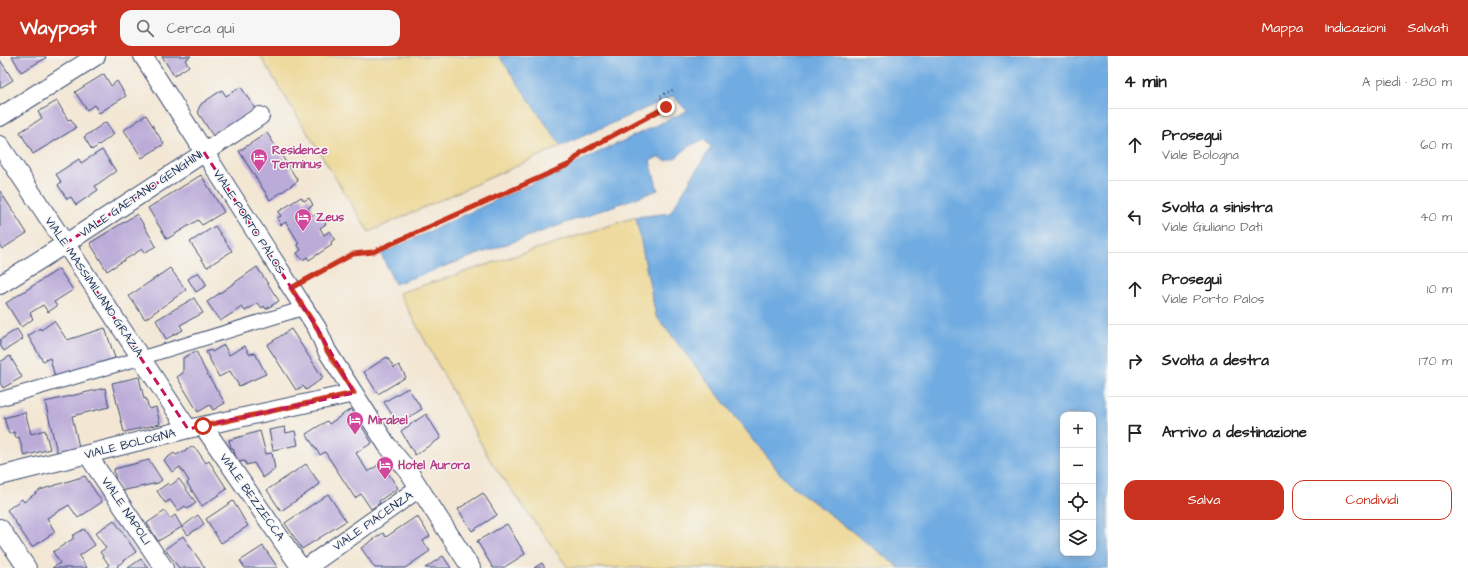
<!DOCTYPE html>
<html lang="it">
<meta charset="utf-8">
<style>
:root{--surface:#fff;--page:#f6f6f6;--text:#222;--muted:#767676;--line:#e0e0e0;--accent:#c8321e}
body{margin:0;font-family:"Architects Daughter",sans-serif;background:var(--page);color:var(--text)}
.controls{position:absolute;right:12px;bottom:12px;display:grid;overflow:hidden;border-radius:8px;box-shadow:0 2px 10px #0003}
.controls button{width:36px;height:36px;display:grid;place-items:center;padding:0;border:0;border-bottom:1px solid var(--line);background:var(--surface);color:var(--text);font:20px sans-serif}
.stop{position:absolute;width:12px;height:12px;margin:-9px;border:3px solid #c8321e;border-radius:50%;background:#fff}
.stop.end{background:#c8321e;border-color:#fff;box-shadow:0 1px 4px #0008}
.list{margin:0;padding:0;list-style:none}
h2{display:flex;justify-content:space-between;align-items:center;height:52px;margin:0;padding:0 16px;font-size:17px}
h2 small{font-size:13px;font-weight:400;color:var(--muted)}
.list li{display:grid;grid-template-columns:26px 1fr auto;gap:12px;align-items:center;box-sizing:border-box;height:72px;padding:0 16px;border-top:1px solid var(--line)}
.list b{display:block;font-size:15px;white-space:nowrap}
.list p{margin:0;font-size:13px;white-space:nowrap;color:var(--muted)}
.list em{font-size:13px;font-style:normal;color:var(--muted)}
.actions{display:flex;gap:8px;padding:12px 16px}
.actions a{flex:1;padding:9px 0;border:1px solid var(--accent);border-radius:12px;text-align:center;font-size:14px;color:var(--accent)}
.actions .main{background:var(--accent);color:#fff}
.icon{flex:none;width:22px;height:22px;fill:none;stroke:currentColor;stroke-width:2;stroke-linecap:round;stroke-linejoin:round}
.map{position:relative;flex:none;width:1108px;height:512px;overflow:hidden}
header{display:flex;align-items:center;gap:24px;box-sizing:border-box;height:56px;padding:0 20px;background:var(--accent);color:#fff}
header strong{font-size:19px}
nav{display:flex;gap:22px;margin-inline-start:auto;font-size:14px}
.search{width:280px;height:36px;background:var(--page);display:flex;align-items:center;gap:10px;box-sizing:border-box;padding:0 14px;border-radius:12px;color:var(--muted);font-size:15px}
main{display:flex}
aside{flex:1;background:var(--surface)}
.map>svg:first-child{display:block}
.sand{fill:#eeda9e;stroke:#84847e}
.water{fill:#70abe1;stroke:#466da0;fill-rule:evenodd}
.building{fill:#bbabd8}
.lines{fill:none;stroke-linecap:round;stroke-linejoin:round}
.pedestrian-casing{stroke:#3b4b70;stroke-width:15}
.minor-casing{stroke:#3b4b70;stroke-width:20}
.path{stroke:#3b4b70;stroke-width:2.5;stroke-dasharray:1 3;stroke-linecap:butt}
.pedestrian{stroke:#fff;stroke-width:13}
.minor{stroke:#fff;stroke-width:18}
.route{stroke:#c8321e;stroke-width:5}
.marked{fill:none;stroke:#c2185b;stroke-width:3;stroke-dasharray:8 5;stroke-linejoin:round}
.labels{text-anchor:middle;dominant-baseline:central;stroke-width:3;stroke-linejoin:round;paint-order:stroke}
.hotel-label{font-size:12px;font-weight:bold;fill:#b23c85;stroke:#f6f6f2;text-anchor:start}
.street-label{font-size:12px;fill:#1b2f5e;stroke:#f6f6f2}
</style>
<header>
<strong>Waypost</strong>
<div class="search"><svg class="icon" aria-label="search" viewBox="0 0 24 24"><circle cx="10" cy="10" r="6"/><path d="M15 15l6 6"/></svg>Cerca qui</div>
<nav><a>Mappa</a><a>Indicazioni</a><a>Salvati</a></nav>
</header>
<main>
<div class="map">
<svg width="1108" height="512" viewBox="0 0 1108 512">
<rect width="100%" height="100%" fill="#f6f6f2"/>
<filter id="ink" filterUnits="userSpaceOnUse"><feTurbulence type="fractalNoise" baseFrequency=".025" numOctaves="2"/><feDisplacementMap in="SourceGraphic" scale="8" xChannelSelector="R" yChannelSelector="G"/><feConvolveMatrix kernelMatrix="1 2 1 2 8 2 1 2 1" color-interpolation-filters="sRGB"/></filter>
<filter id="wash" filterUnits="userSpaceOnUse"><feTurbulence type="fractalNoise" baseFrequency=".012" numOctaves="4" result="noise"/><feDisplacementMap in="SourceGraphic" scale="16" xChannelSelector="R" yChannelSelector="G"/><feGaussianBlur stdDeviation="0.9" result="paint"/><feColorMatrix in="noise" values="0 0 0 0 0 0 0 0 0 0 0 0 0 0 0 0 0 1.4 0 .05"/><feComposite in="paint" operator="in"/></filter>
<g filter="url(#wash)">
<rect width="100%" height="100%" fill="#f3e7d4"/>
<path class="sand" d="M260,0H499L561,90L369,176Z
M636,161L656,260L786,425L900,512H568L491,406L399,237Z"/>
<path class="water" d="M499,0H1108V512H900L786,425L656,260L636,161L670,157L711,91L704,84L691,89L675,102L666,105L658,101L650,105L658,134L395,228L381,198L687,55L673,40L561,90ZM1063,359H1093V497H1063Z"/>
<g id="blocks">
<path class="building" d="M12,0H45L46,2L21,16Z
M162,0H191L185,4L189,10L174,20Z
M0,4L13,24L0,32Z
M104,18L111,30L117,25L126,40L99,57L94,49L87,54L75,36Z
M241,31L255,53L213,80L199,58L198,54L201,48L222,34L226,40Z
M57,45L68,64L71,63L76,72L33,98L20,76L42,62L38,56Z
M146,59L164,88L142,102L124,74Z
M106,66L114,78L92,94L84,81Z
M267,77L298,125L270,144L239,95Z
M102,94L116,115L95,130L98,134L76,149L71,141L67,143L58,129L61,126L56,118L79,103L81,107Z
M201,119L224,156L202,169L198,164L167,183L148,152Z
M0,135L27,177L2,193L0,190Z
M301,141L304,145L309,142L313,149L308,152L313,160L318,157L326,168L320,172L324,179L330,175L335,183L331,186L332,189L309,204L307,201L302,204L297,197L301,194L297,188L299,187L286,166L281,169L277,162L281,160L278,156Z
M137,158L156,190L144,197L142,193L107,215L90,187Z
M215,170L232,195L207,211L190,186Z
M257,211L279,245L266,253L264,250L262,252L258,247L245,255L242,251L220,265L207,246Z
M170,212L186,234L145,263L129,240Z
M59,213L73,234L54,246L57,250L48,256L43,249L30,257L33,263L21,271L6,247Z
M198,216L207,229L196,236L188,223Z
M194,242L203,257L180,269L183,274L166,283L156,264Z
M54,265L67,284L105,272L115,302L55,321L50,302L43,305L28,280L40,272L41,274Z
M17,273L23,283L4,295L0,289V284Z
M291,273L323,322L306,334L303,330L296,334L267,289Z
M224,289L229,299L245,290L249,298L255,297L266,318L239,330L230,315L219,321L206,296L211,294L212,296Z
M196,295L206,316L225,347L213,354L210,349L198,356L177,321L183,317V302Z
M10,300L22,321L3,332L0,327V306Z
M387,301L394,312L399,309L406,321L378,338L364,316Z
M139,321L144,343L146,342L149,353L156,351L160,368L124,376L112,327Z
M105,332L109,351L72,360L79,391L57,396L45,346Z
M408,332L422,353L398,368L384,346Z
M351,353L372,387L356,397L368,416L381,407L398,432L379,445L380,447L371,453L361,438L355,442L325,396L320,399L306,378L327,365L329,368Z
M25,356L31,378L45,374L50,393L24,400L19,381L16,382L14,376L9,378L4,362Z
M426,358L441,382L415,399L401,375Z
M285,371L286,377L295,375L298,389L273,394L269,374Z
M260,375L266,398L272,397L275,413L263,422L254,407L246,409L245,405L237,406L233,392H231L229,384Z
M192,391L197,394L206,407L209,405L227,433L202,450L187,427L189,425L180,411L172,416L164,404L174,397L176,399Z
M149,404L162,424L158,427L121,435L116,426L114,413Z
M306,408L320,428L281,455L267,434Z
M85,420L102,446L78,462L69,449L47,462L55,476L32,491L7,454L22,443L24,446L40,434Z
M179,423L196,447L187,453L185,450L178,455L170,444L165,447L157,435L168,427L170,430Z
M483,437L497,459L472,475L458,453Z
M328,438L346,465L302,493L285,467Z
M233,445L248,470L221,487L206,463Z
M165,455L170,463L175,459L182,471L158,485L147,467Z
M198,459L204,468L188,479L182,471Z
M417,460L430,480L423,485L430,495L405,512H375L361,492L383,477L386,481Z
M114,464L136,496L117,510L119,512H105L109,509L100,496L106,492L95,477Z
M507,468L525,498L503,512H493L477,485Z
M84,473L95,489L79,500L87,512H52L60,507L53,496L74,482L72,480Z
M183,480L205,512H179L165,493Z
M263,490L278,512H245L240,505Z
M443,500L451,512H425Z
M141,503L148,512H128Z
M542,507L545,512H534Z"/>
</g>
</g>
<g filter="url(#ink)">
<use href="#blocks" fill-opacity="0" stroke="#3b4b70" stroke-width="1"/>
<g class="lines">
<g class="pedestrian-casing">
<path id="pedestrian" d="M0,343L141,302L304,252"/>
</g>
<g class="minor-casing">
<path id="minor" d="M143,0L317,272L327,295L387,389L409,416L471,512
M0,61L96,0
M0,89L188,373
M0,229L65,188L260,60
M203,370L301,512
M87,398L164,512
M0,420L188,373L354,337
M0,472L27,512
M306,512L419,432"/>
</g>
<path class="path" d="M306,223L353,198L373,196L570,108L582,96L667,51L660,40L675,33"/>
<use href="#pedestrian" class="pedestrian"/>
<use href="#minor" class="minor"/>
</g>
</g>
<g class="lines" filter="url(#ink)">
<path class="route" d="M203,370L354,337L327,295L317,272L291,232L353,198L373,196L570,108L582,96L666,51"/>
</g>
<path class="marked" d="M204,96L317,272L354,337L188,373L65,188Z"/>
<defs>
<g id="hotel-pin" transform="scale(0.9)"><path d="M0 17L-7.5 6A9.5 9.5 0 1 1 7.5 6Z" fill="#d1479c" stroke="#f6f6f2"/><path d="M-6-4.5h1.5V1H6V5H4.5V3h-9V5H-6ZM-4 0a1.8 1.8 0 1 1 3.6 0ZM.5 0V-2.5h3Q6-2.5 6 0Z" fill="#fff"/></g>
</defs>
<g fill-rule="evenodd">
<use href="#hotel-pin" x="259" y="101"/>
<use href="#hotel-pin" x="303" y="161"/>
<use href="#hotel-pin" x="355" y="364"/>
<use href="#hotel-pin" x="385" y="409"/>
</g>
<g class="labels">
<g class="hotel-label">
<text x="272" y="94">Residence<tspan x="272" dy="14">Terminus</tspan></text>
<text x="316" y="161">Zeus</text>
<text x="368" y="364">Mirabel</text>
<text x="398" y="409">Hotel Aurora</text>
</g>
<g class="street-label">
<text transform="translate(141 138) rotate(-34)">VIALE GAETANO GENGHINI</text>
<text transform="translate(249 166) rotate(57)">VIALE PORTO PALOS</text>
<text transform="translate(94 231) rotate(56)">VIALE MASSIMILIANO GRAZIA</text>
<text transform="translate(130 388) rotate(-14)">VIALE BOLOGNA</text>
<text transform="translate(252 441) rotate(55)">VIALE BEZZECCA</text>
<text transform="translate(126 455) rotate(56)">VIALE NAPOLI</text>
<text transform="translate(373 465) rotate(-35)">VIALE PIACENZA</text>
</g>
</g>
</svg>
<div class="controls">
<button>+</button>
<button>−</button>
<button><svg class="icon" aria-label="locate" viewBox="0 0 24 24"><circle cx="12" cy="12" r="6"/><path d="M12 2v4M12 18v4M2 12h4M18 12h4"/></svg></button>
<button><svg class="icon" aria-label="layers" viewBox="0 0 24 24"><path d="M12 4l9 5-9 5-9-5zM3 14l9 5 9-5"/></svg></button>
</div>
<div class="stop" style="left:203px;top:370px"></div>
<div class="stop end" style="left:666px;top:51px"></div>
</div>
<aside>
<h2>4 min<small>A piedi · 280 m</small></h2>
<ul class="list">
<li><svg class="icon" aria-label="ahead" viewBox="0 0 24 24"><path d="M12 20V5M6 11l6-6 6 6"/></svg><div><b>Prosegui</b><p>Viale Bologna</p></div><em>60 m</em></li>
<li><svg class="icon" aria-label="left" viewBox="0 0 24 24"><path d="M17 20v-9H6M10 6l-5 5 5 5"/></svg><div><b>Svolta a sinistra</b><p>Viale Giuliano Dati</p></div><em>40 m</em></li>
<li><svg class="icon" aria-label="ahead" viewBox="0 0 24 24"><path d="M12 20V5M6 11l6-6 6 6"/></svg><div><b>Prosegui</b><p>Viale Porto Palos</p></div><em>10 m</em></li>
<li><svg class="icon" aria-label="right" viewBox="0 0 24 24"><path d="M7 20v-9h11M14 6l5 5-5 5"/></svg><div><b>Svolta a destra</b></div><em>170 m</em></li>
<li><svg class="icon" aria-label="arrive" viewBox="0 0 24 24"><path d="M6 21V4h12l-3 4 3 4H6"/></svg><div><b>Arrivo a destinazione</b></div></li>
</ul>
<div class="actions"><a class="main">Salva</a><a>Condividi</a></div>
</aside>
</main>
